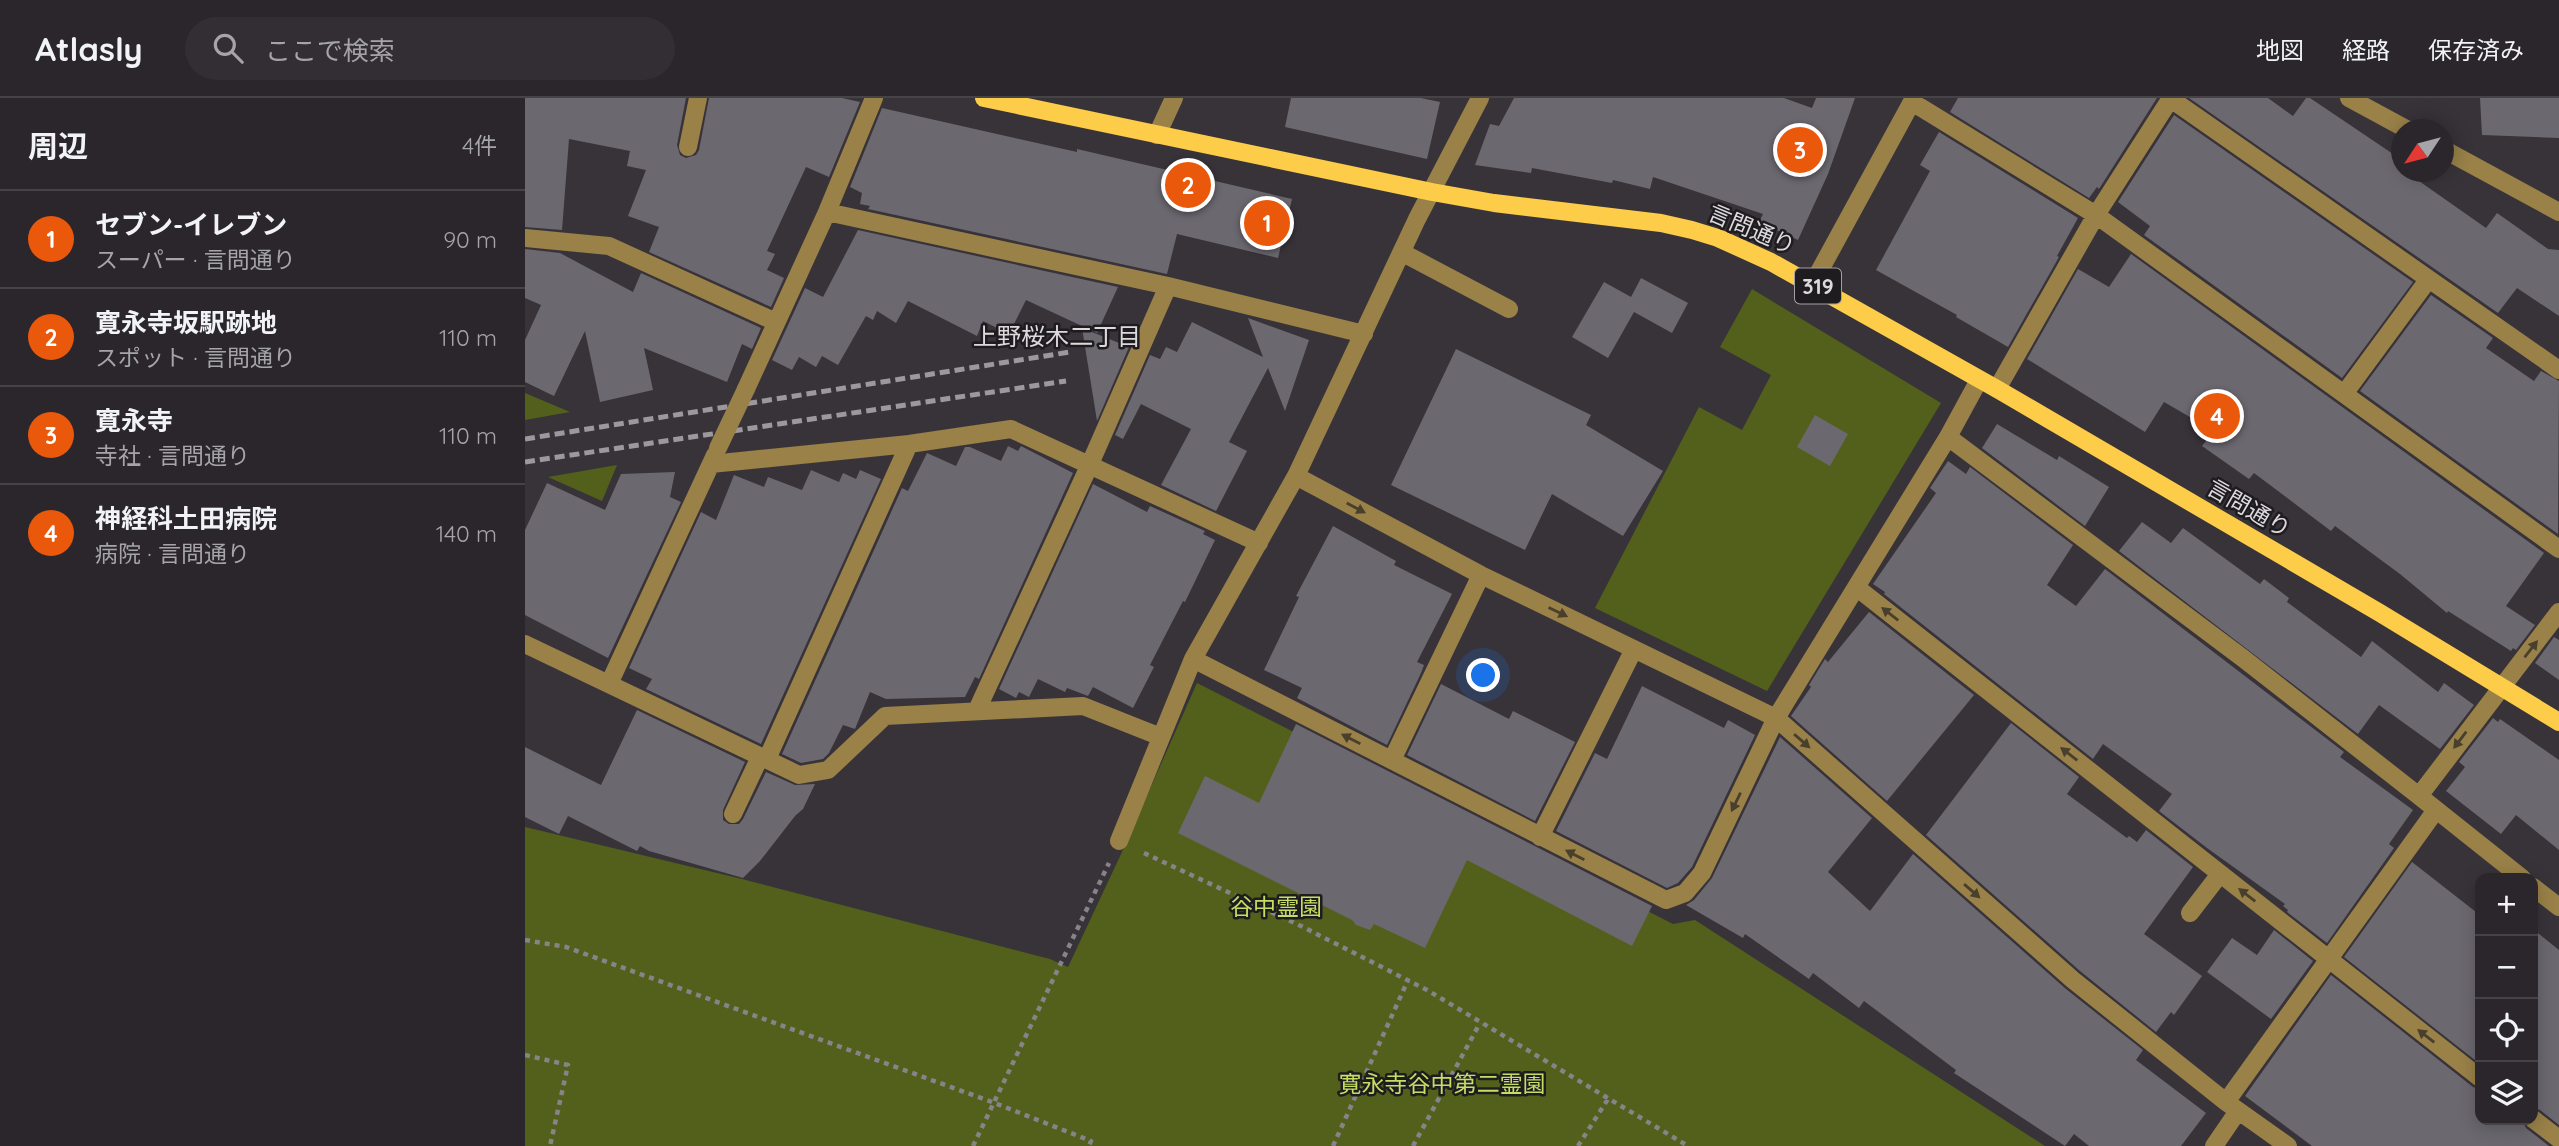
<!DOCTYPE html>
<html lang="ja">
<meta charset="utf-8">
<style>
:root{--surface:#2a262b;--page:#322e33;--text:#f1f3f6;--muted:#a5a5a9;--line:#464347;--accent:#ea580c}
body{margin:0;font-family:Quicksand,"Noto Sans JP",sans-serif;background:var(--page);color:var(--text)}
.controls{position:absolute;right:21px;bottom:21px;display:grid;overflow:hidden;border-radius:14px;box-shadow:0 4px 18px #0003}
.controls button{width:63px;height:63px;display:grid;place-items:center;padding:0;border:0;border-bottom:2px solid var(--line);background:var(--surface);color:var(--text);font:35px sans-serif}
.compass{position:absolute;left:1866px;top:21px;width:63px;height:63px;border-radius:50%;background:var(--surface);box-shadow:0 4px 18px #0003;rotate:234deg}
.you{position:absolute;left:959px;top:578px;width:24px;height:24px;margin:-18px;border:5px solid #fff;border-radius:50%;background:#1a73e8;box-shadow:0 0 0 10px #1a73e833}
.badge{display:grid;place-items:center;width:46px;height:46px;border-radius:50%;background:var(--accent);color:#fff;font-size:23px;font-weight:700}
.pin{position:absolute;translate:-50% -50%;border:4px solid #fff;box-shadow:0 2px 7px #0006}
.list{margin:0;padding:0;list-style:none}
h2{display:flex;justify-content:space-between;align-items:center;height:91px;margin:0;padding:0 28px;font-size:30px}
h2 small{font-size:23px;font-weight:400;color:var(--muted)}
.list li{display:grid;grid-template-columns:46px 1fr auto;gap:21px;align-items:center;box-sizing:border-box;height:98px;padding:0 28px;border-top:2px solid var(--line)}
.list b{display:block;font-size:26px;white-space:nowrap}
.list p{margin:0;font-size:23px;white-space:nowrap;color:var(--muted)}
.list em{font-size:23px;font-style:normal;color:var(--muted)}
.icon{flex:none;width:38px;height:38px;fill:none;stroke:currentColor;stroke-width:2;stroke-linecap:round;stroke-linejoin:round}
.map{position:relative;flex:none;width:2034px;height:1048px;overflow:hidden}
header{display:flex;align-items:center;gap:42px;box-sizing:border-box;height:98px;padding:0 35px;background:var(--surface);border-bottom:2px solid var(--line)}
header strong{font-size:33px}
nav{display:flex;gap:38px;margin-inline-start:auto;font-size:24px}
.search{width:490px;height:63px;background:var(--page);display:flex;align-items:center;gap:18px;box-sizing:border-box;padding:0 24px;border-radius:38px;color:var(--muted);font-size:26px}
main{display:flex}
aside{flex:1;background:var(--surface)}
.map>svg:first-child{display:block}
.green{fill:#53601b}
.building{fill:#6b6870}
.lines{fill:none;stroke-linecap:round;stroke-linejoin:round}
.path{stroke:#878388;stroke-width:4.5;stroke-dasharray:5 5;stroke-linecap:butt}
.minor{stroke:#998148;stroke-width:18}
.major{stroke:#fdcc48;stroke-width:18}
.rail{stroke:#9c999d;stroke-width:5;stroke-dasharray:10 5;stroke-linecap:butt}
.minor-bridge{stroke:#998148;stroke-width:18}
.oneway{fill:#493f2d}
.labels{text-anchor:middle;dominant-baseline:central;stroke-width:5;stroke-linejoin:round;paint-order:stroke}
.shield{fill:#1e1c1f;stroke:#a3a0a4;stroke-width:2}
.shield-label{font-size:21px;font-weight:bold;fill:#dcd9dd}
.street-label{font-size:23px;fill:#dcd9dd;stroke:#1e1c1f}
.park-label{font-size:23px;fill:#c4dd63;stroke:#1e1c1f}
.neighbourhood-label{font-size:24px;fill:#dcd9dd;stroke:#1e1c1f}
</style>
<header>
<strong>Atlasly</strong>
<div class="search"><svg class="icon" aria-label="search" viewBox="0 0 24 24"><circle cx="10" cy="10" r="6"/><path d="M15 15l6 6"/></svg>ここで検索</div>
<nav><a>地図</a><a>経路</a><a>保存済み</a></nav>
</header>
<main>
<aside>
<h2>周辺<small>4件</small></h2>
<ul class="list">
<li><span class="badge">1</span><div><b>セブン-イレブン</b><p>スーパー · 言問通り</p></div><em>90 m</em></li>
<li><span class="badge">2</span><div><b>寛永寺坂駅跡地</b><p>スポット · 言問通り</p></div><em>110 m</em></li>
<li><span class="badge">3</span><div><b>寛永寺</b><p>寺社 · 言問通り</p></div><em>110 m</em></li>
<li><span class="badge">4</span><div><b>神経科土田病院</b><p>病院 · 言問通り</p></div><em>140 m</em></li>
</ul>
</aside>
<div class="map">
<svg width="2034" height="1048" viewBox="0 0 2034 1048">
<rect width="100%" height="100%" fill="#383339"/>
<path class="green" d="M1227,191L1416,305L1242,593L1070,510L1174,309L1217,332L1246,277L1195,249Z
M0,295L45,314L0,322Z
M92,367L77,403L23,379Z
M672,585L1148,826L1170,822L1520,1048H0V729L217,781L525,861L543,869L597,754Z"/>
<path class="building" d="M0,0H161L152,47L155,57L161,60L171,57L174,52L184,0H317L335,4L304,79L281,69L242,153L250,156L242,172L259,180L246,209L124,154L134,129L103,118L121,72L102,68L105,53L44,41L37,132L0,129Z
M766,0H896L915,4L902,61L760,29Z
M989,0H1259L1287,10L1291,0H1330L1303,76L1273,142L1234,124L1238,116L1128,79L1125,91L1088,82L1087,85L1007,70L1006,75L950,67L965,26L974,28Z
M1433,0H1632L1574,91L1572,89L1564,100L1425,14Z
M1664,0H1743L1768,18L1781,0H1785L1877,62V74H1892L1898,77L1894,83L1961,130L1972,115L2023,151L2034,152V218L1992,190L1973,215Z
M1955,0H2034V40L1957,37Z
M357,10L552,54V51L767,101L753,160L652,136L642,176L343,111L345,108L335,106L337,95L325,89Z
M1649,17L1888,184L1817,280L1619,137L1625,128L1593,104Z
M1414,34L1553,120L1532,158L1534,159L1483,249L1431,219L1432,217L1351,172L1405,73L1395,67Z
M333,132L593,189L572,235L501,202L484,236L458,223L452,238L383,203L371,225L352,213L348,222L341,218L313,267L297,258L291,269L274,259L267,272L247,262L280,190L298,199Z
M0,151L35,155L108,194L116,175L236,230L227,251L217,246L202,284L119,250L128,292L75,304L60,233L29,298L0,284V242L16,207L0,200Z
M1606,156L2019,455L1981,508L2010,527L1991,552L1988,550L1986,553L1923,513L1922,515L1875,476L1810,428L1806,433L1729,375L1724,381L1677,348L1689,333L1639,304L1620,334L1502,261L1553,171L1584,189Z
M1116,180L1163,205L1147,235L1109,214L1083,260L1047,239L1079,184L1106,199Z
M1906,197L1968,240L1961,250L2009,283L2016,273L2034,283L2033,436L1835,293Z
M723,220L784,242L760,313L743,270L704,344L722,353L691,413L636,387L666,331L616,306L598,341L590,337L625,257L635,261L641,249L652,254L667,224L738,259Z
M557,230L604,249L572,323Z
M931,251L1066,317L1061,327L1138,373L1098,438L1027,396L1000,452L866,387Z
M1290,317L1323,336L1305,368L1272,349Z
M1472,326L1532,362L1534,358L1584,389L1560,428L1457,350Z
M483,348L493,353L496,348L548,375L454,581L450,579L440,599L361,601L345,594L330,631L318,627L304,655L298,661L276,665L257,656L377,390L383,393L402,355L431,368L440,349H445L476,363Z
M1423,363L1441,376L1445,369L1548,447L1522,487L1551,508L1580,471L1819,654L1815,659L1888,712L1864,746L1869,750L1802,845L1762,814L1763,812L1758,808L1760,806L1682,750L1634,713L1647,696L1578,646L1568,661L1359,496L1360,494L1348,486L1411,395L1405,390Z
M286,372L314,384L318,375L331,381L335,372L356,381L236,646L121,591L127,581L104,570L176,414L191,422L209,377L239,389L243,379L277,392Z
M150,374L145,399L156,404L83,560L0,517V432L22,385L80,412L96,376Z
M568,386L622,414L625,408L680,433L678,436L690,442L660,504L658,503L625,567L629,569L608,610L568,589L563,598L542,590L540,594L513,581L504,599L494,594L491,600L474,591Z
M1617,424L1646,445L1658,430L1735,486L1739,481L1764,500L1762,504L1836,559L1847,543L1913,594L1919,585L1949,607L1915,651L1854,607L1833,636L1594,453Z
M808,428L871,463L869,467L927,496L892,564L899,567L896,575L862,647L772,600L777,590L739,572L774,499L771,498Z
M1344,514L1449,597L1362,703L1266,618L1286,589L1284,587L1300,561L1303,564Z
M2029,539L2034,542V582L2010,565Z
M916,586L984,621L988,613L1050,644L1010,723L882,657Z
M1117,588L1199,630L1203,622L1230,637L1167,769L1153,785L1142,790L1031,733L1070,655L1082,661Z
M112,612L220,664L198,712V722L204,726H214L218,721L241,674L270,687L290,686L278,711L270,718L235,763L218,780L124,753L115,748L112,753L43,718L34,736L0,719V649L76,687Z
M1968,620L1973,624L1975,621L2034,662V752L1991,717L1976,736L1921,693L1940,669L1934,664Z
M1486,625L1554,679L1542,696L1602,740L1604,738L1612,744L1621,732L1668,769L1619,836L1677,878L1649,917L1646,914L1631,934L1555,873L1401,737Z
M771,626L1127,808L1107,848L942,762L900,850L849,826L845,832L831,827L827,822L653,735L680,678L734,705Z
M1255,639L1347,720L1303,774L1345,813L1388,756L1541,891L1618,952L1611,962L1681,1015L1656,1048H1564L1549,1036L1540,1048L1429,975L1431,972L1339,903L1334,910L1288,875L1284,881L1220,836L1218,840L1161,807L1169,802L1187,780Z
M1887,764L1951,814L1955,809V966L1819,859Z
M2008,831L2034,852V1027L2015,1012L2008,1010Z
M1749,832L1788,863L1746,921L1682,874L1707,840L1732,857Z
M1806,877L1948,989L1955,991V1022H1997L2001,1030L2024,1048H1787L1720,998Z"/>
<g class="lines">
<path class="path" d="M619,755L776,828L902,892L1163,1048
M0,842L41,849L467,1004L566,1043L564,1048
M0,957L43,967L25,1048
M448,1048L584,765
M808,1048L883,882
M888,1048L955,925
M1053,1048L1083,1001"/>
<path class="minor" d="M349,0L302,114L643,188L839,236
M1824,0L1883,32
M1646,1L2034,272
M1387,4L1571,117L2034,451
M632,37L649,0
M163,49L173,0
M1918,51L2034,114
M0,140L84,148L251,224
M878,155L984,211
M1288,185L1389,0
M1454,282L1423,339L1719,561L1894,698
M221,291L302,114
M1472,291L1571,117L1646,0
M1819,296L1903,182
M186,366L384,346L486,331L734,445
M771,378L956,477L1251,620L1548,882L1701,1004L1763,1048
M1331,489L1955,980
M0,546L274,677L303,672L360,618L558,608L636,639
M668,561L1141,802L1160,795L1177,775L1251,620L1423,339
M84,586L190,357
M452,612L565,366L643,188
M242,661L384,346
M867,662L956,477
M208,716L235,659
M1015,739L1109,551
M594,743L668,561L771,378L892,121L955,0
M1997,780L1894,698L2034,514
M2008,789L2034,809
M1665,815L1695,776
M1701,1004L1911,712
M2008,1021L2034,1041
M1689,1048L1713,1013"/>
<path class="major" d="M459,0L907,94L969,105L1136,125L1167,132L1193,140L1246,164L1472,291L1855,515L2034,624"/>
<path class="rail" d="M0,341L545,254
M0,364L541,283"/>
<path class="minor-bridge" d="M193,350L221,291"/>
</g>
<defs><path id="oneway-solid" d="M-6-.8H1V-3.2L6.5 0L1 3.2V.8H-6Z" transform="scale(1.75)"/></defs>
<g class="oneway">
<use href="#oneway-solid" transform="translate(831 410) rotate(28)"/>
<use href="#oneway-solid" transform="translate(1033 514) rotate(26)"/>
<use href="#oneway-solid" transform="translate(1365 516) rotate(-142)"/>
<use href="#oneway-solid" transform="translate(2006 551) rotate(-52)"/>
<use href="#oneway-solid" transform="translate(826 641) rotate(-153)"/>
<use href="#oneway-solid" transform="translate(1935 642) rotate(127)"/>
<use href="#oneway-solid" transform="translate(1277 643) rotate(41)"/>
<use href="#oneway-solid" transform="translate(1544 656) rotate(-142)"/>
<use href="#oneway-solid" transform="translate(1211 704) rotate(116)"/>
<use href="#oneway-solid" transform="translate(1050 757) rotate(-153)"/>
<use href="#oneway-solid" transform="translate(1447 793) rotate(41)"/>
<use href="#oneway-solid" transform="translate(1722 797) rotate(-142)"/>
<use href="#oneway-solid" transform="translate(1901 938) rotate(-142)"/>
</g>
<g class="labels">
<rect class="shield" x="1270" y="170.5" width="46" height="35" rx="5"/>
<g class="shield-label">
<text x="1293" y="188">319</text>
</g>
<g class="street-label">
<text transform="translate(1227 131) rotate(23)">言問通り</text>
<text transform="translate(1724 410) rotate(30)">言問通り</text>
</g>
<g class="park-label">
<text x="751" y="808">谷中霊園</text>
<text x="917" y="985">寛永寺谷中第二霊園</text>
</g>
<g class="neighbourhood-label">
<text x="532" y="238">上野桜木二丁目</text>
</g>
</g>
</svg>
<div class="controls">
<button>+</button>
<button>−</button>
<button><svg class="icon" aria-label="locate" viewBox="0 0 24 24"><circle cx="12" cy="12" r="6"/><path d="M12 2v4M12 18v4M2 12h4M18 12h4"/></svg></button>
<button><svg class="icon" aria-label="layers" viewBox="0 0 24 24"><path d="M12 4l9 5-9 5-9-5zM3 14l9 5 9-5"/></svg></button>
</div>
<svg class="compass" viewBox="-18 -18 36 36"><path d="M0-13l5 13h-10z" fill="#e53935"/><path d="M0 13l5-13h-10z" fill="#a5a5a9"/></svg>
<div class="you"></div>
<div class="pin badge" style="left:742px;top:125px">1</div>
<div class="pin badge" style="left:663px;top:87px">2</div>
<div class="pin badge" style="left:1275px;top:52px">3</div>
<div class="pin badge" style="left:1692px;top:318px">4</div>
</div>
</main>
